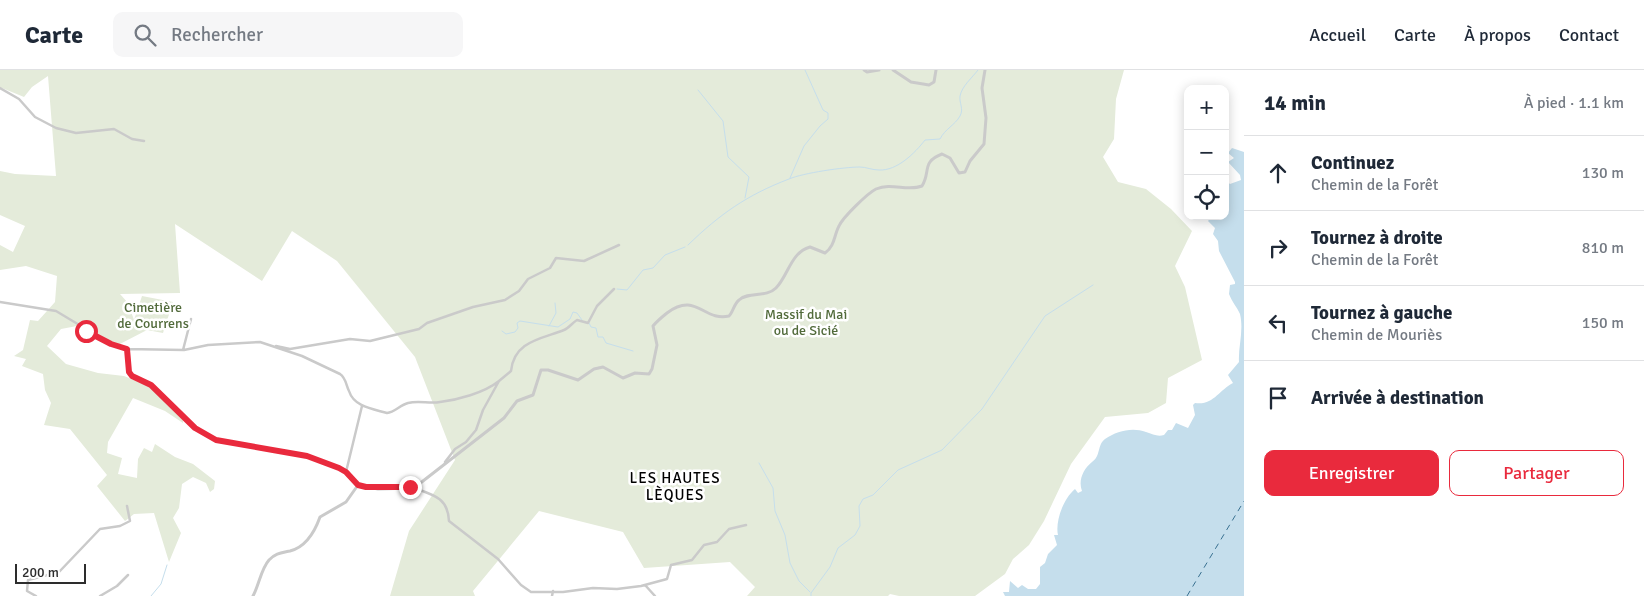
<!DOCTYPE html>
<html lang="fr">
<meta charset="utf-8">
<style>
:root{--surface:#fff;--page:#f6f6f7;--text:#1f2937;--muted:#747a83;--line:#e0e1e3;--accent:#e92a3d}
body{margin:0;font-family:Signika,sans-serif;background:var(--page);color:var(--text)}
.controls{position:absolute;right:15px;top:15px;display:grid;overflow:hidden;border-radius:10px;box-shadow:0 2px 12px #0003}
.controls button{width:45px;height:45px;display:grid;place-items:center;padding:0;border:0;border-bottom:1px solid var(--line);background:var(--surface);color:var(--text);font:25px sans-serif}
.scale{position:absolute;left:15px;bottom:12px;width:71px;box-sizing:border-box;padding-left:5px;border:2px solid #2d2d2d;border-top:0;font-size:14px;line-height:18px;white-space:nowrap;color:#2d2d2d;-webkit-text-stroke:4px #fff;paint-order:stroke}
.stop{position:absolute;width:15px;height:15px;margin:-11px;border:4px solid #e92a3d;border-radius:50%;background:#fff}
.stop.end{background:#e92a3d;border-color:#fff;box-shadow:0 1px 5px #0008}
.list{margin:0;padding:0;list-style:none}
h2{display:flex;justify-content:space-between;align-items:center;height:65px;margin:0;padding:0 20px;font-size:21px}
h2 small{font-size:16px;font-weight:400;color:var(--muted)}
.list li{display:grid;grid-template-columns:32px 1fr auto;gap:15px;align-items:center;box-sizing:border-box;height:75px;padding:0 20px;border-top:1px solid var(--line)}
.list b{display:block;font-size:19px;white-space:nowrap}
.list p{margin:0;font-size:16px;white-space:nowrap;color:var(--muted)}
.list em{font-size:16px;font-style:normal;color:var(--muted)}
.actions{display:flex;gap:10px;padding:15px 20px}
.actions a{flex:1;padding:11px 0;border:1px solid var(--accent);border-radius:10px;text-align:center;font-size:18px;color:var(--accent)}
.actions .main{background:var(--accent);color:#fff}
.icon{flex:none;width:28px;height:28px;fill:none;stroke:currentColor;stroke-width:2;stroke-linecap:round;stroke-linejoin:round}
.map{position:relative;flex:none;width:1244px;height:526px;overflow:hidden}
header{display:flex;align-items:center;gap:30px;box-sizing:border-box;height:70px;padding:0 25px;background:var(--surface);border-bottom:1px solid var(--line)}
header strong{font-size:24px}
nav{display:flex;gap:28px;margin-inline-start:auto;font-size:18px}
.search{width:350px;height:45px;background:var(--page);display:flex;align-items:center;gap:12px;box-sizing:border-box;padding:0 18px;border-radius:10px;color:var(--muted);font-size:19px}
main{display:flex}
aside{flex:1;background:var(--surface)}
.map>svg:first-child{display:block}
.green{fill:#e4ebda}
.water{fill:#c5deec}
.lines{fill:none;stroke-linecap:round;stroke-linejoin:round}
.stream{stroke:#c5deec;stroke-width:1}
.ferry{stroke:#397191;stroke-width:1;stroke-dasharray:6 5;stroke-linecap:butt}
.minor{stroke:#cacaca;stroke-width:2.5}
.tertiary{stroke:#cacaca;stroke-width:3}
.route{stroke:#e92a3d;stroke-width:6}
.labels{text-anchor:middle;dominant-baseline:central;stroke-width:5;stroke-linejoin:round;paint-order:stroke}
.park-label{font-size:14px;fill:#516a3a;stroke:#fff}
.neighbourhood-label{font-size:15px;letter-spacing:1px;fill:#000;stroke:#fff}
</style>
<header>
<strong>Carte</strong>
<div class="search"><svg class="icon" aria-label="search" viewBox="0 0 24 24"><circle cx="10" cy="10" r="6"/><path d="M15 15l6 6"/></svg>Rechercher</div>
<nav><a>Accueil</a><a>Carte</a><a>À propos</a><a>Contact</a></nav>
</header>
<main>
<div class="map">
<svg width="1244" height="526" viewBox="0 0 1244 526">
<rect width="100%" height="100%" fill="#fff"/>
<path class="green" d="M0,0H1124L1116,29L1114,69L1103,87L1118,112L1146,119L1171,139L1192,161L1175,196L1185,217L1202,290L1168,308L1166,333L1148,343L1105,347L1071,394L1044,451L1029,475L1013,489L1005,504L975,526H899L890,524L888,526H747L755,517L730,492L644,498L623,462L539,441L473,521L475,526H390L409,461L455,390L415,287L337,191L292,161L262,211L175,154L180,223L120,224L128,233L134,250L142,226L173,232L163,263L147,260L118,275L91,263L93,253L61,259L47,276L66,294L98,303L124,306L149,316L183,348V353L165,341L133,328L108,372L107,383L122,388L118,404L137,408L138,389L144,378L152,382L155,374L175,387L193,394L215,411L214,419L210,422L206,413L193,407L182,414L179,438L173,448L181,463L169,492L154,443L134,444L125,451L97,416L107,405L70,359L44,355L51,333L45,320L43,304L22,296L26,289L14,286L23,280L30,250L38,251L55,232L57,206L26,196L0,200V175L13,182L25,156L0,145V101L15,104L56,106L48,6L32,17L24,27L2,18L0,20Z"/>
<path class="water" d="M1232,78L1244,82V526H1005L1003,522H1009L1010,511L1018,518L1022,515L1028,519H1036L1040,514V497L1045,493L1048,484L1057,475L1054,465H1058C1055,452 1063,429 1075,419L1078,423L1082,421C1078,411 1083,399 1092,392C1101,386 1097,375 1105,369C1117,361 1132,357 1146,362C1153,364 1157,367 1164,365L1168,360H1172L1176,353L1188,358L1195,345L1193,335L1195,333C1213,336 1219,320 1233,313L1228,305L1239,292C1238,277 1244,261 1240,244C1237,237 1232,232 1229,224L1230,215L1235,214V212L1219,181L1218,171L1213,164L1215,158L1208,151L1212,146H1225V110L1230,114L1241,110L1240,105L1228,92L1234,88L1228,83Z"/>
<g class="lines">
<path class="stream" d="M698,20L723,51L728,87L749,107L745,128
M790,108L804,76L820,56L828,49V43L823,40L805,0
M688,175C720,144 747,125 789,109C803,103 844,97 860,97C866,97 872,100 879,100C897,101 915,83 925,70L940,69C945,59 955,55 960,46C964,39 959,33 960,26C962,16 972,8 978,0
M617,219L627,220L643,200L653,198L665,185L685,177
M589,253L591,257L596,258L598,267H603L606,273L633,281
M549,256L556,243L555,233
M502,261L506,264L515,262L518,258L517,253L520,251L558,257L570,249L573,242L577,243L582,250
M759,393L773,418L775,441L785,465L790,493L799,511L810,522
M151,526L161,514L167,495
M811,526V523L830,497L838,478L855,465L860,456L859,436L863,429L873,425L898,400L942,380L982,339L1045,246L1093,215"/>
<path class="ferry" d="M1187,526L1244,431"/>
<path class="minor" d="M0,18L19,29L35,47L56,58L76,63L114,59L132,69L144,71
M0,232L56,241L111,274L127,279L129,302L132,306L151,315L195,358L206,365L217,370L307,386L339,398L346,402L358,415
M276,276L290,279L350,269L370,271L419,259L427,253L473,237L505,230L519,221L528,209L550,198L556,188L584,191L619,175
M127,279L184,280L208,275L260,272L302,286L340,304C346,308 346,315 349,321C354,337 373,339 387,343C395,342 400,335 408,333C419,330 429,334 440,332C457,330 484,323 499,311
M183,280L191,249
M445,392L455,379L466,372L476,360L483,340L499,311L511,301C514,271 541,269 564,260C569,258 572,253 577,250L588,253L597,236L614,219
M346,402L362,336
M414,418C434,425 448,428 449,451L498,489L521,515L531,522H563L593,518L617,519L641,516L667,509L671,495L692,490L704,475L717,472L729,459L746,455
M645,515L655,526
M36,526L27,521L28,510L59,502L100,459L120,456L130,451L127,436
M100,526L117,516L128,505
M552,526L553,521"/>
<path class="tertiary" d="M864,0L867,2L879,0
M893,0L911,12L929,15L934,12L936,0
M253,526C259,515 261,499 269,490C276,483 281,483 290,481C306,477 315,461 320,447L346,432L358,415L378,419L414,418L504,348L517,331L533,325L541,300H548L578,310L594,299L603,297L623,308L635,303L649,304L652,299L657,275L653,256C657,251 662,247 667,243C696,221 704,252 729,246C733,242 734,234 739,230C749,221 766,228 776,218C788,206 791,182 810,177L825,183C835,176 834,165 839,156C843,147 868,123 876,119C892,112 907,122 922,116C931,102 921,92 942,84L950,88L959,103L965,102L970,91L984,74L986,48L982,18L985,0"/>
</g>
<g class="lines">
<path class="route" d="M86,261L111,274L127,279L129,302L132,306L151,315L195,358L216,370L307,386L339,398L346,402L358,415L366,417H410"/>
</g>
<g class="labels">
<g class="park-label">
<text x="153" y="237">Cimetière<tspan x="153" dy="16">de Courrens</tspan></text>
<text x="806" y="244">Massif du Mai<tspan x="806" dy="16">ou de Sicié</tspan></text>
</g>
<g class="neighbourhood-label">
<text x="675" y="408">LES HAUTES<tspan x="675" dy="17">LÈQUES</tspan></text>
</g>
</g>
</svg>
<div class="controls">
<button>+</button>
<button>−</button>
<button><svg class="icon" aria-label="locate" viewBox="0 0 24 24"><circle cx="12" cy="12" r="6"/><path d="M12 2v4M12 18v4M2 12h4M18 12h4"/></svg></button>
</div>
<div class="scale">200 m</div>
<div class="stop" style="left:86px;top:261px"></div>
<div class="stop end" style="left:410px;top:417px"></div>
</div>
<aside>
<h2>14 min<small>À pied · 1.1 km</small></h2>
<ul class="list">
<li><svg class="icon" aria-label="ahead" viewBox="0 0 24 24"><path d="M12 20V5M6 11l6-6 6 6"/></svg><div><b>Continuez</b><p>Chemin de la Forêt</p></div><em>130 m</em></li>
<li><svg class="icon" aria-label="right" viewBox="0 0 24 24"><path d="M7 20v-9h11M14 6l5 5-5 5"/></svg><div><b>Tournez à droite</b><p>Chemin de la Forêt</p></div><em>810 m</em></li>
<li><svg class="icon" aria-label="left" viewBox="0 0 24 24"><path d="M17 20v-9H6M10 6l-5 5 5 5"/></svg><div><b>Tournez à gauche</b><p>Chemin de Mouriès</p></div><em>150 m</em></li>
<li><svg class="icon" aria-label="arrive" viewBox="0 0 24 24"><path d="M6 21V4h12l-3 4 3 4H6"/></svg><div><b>Arrivée à destination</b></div></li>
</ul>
<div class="actions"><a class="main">Enregistrer</a><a>Partager</a></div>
</aside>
</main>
